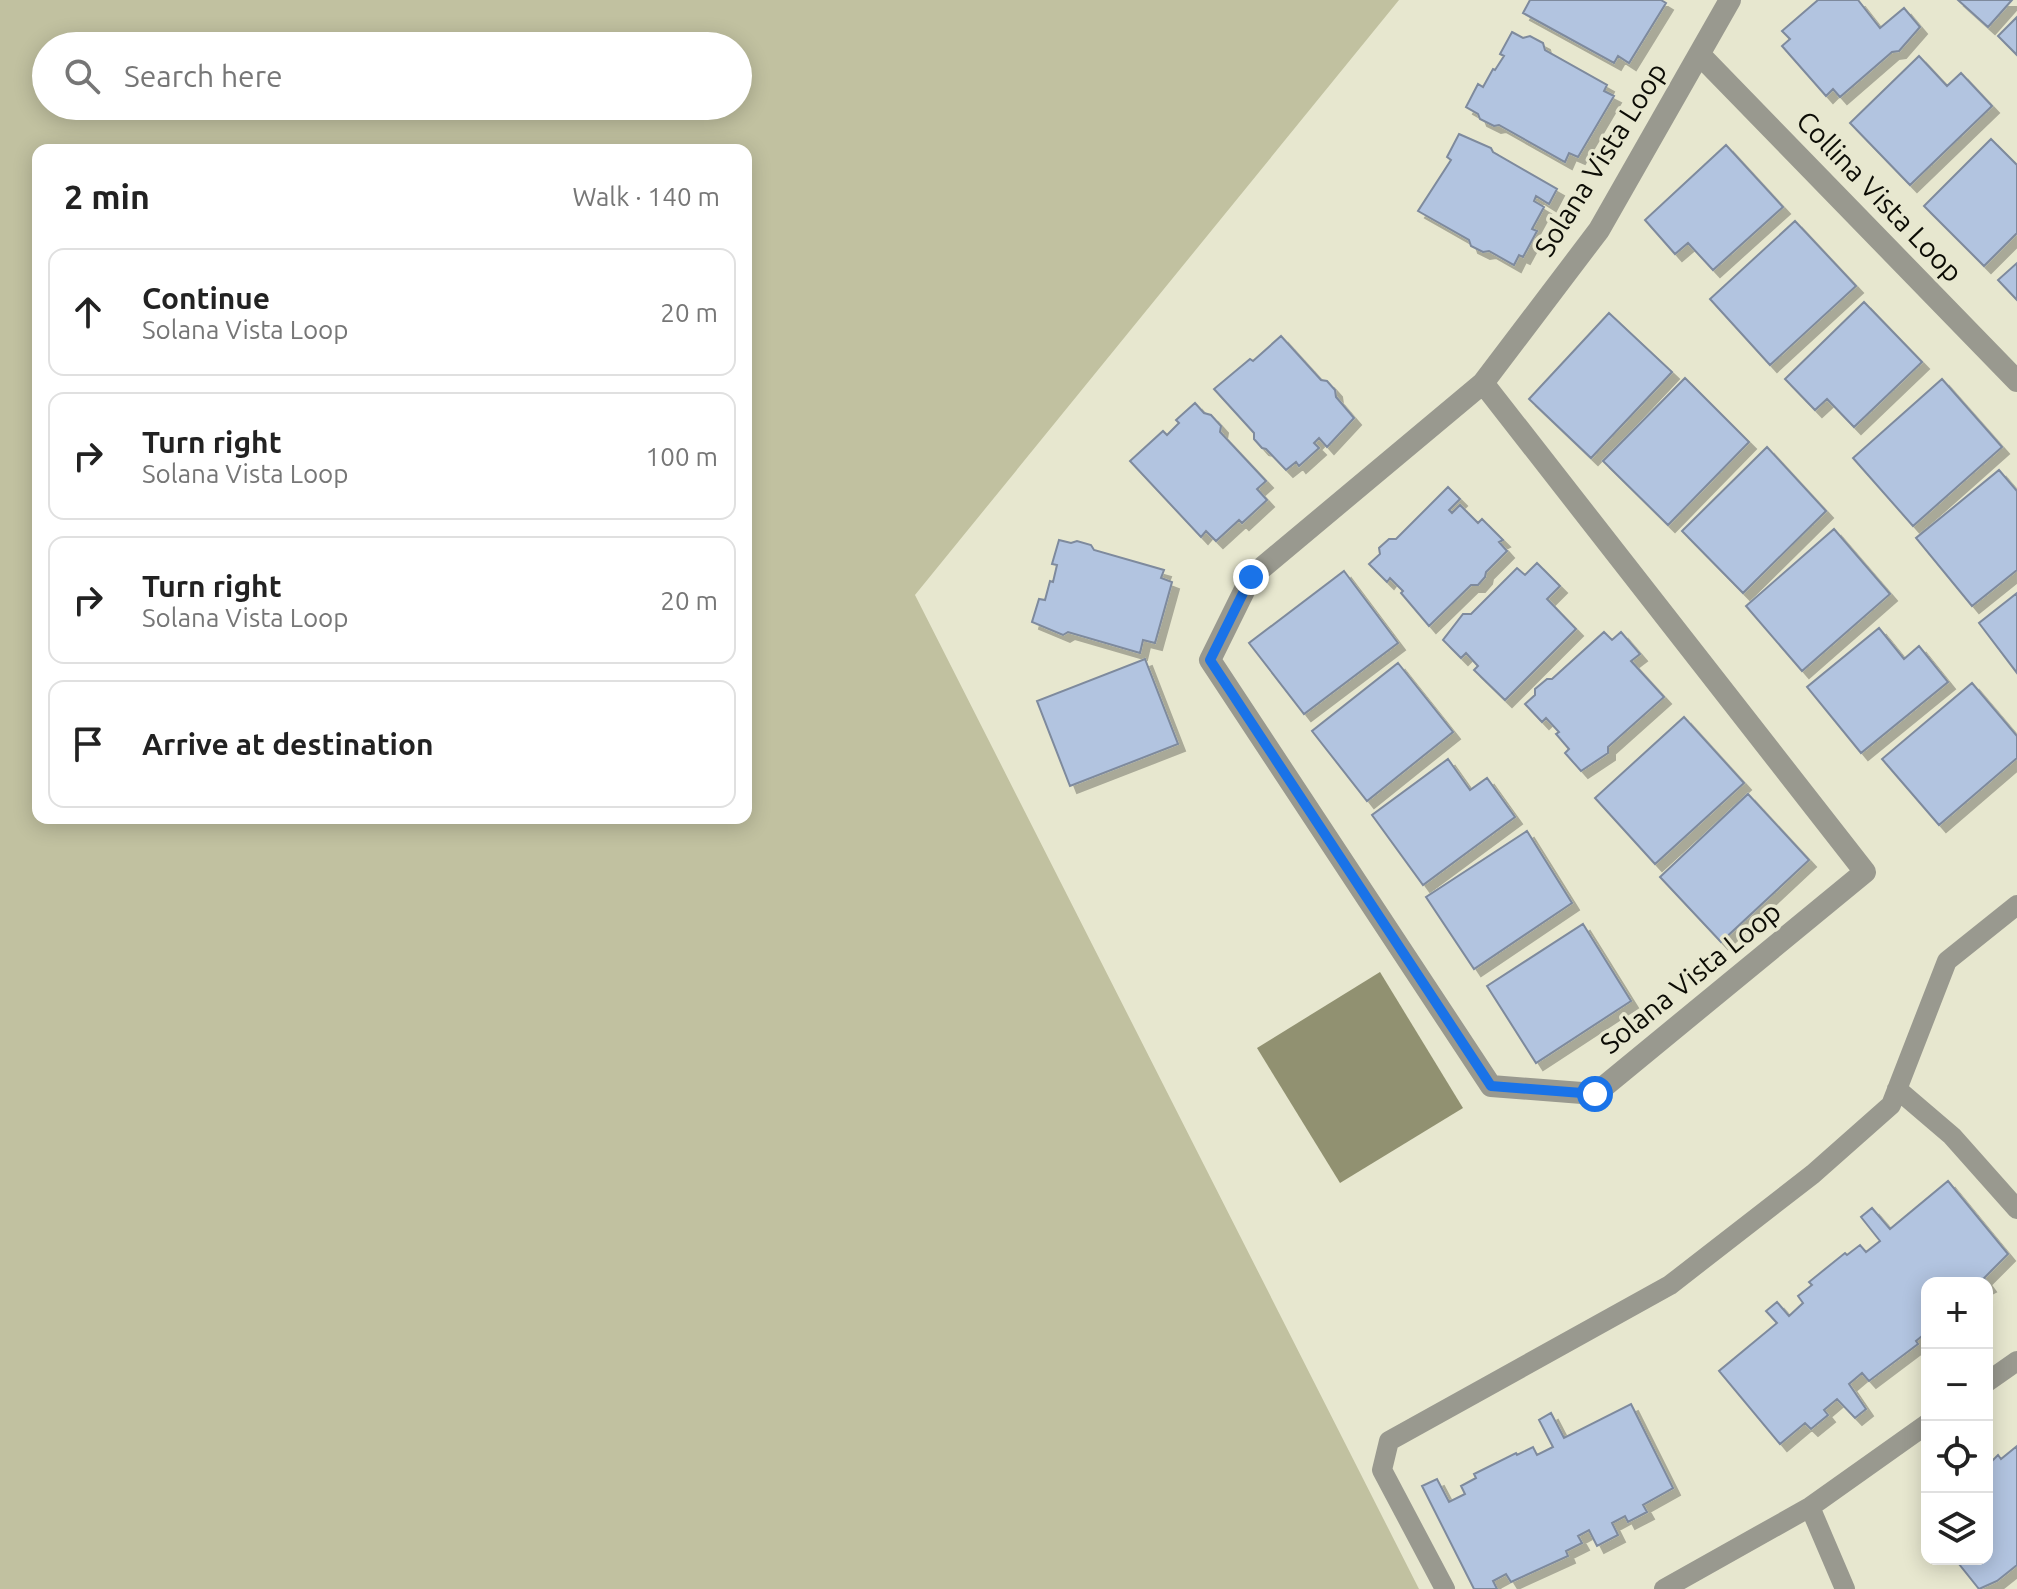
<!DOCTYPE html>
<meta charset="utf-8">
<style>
:root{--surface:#fff;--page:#f6f6f6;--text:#222;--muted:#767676;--line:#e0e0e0}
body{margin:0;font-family:Ubuntu,sans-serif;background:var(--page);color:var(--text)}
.controls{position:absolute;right:24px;bottom:24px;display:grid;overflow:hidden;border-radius:16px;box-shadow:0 4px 20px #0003}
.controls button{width:72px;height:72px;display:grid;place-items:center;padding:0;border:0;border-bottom:2px solid var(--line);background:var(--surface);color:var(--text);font:40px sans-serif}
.stop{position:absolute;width:24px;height:24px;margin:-18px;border:6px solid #1a73e8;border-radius:50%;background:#fff}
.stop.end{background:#1a73e8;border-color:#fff;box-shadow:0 2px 8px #0008}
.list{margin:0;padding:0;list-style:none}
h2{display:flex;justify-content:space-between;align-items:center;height:104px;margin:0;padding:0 32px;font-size:34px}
h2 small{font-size:26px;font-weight:400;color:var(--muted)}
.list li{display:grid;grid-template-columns:52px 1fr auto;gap:24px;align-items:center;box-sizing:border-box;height:128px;margin:0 16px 16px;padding:0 16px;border:2px solid var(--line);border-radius:16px}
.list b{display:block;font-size:30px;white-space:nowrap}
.list p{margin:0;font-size:26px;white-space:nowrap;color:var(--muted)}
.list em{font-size:26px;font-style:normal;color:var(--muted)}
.icon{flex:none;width:44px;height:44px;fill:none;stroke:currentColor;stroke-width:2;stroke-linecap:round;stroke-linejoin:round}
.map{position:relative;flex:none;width:2017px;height:1589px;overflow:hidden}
.search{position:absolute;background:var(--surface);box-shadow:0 4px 20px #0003;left:32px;top:32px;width:720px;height:88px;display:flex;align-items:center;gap:20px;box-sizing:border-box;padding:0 28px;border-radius:44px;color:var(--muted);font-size:30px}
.panel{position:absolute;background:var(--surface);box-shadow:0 4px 20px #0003;left:32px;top:144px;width:720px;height:680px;border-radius:16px}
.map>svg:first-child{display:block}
.green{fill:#c1c1a0;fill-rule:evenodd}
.water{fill:#919171}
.building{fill:#b2c4e0;stroke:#7e8a9d;stroke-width:2;filter:url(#shadow)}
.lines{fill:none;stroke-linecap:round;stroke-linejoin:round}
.service{stroke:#99998f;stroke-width:20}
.minor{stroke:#99998f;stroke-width:22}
.route{stroke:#1a73e8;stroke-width:10}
.labels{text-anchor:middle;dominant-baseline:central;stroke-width:7;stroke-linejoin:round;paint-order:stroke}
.street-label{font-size:28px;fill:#0c0c05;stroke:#e7e7cf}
</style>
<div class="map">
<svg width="2017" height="1589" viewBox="0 0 2017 1589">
<defs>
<filter id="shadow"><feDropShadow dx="7" dy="7" stdDeviation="0" flood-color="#0004"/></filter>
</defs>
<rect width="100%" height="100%" fill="#e7e7cf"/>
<path class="green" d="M0,0H1399L915,595L1419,1589H0ZM46,46H738V106H46ZM38,150H746V818H38Z"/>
<path class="water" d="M1380,972L1463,1108L1340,1183L1257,1048Z"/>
<path class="building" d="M1530,0H1661L1666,3L1629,63L1618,56L1614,63L1523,13Z
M1818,0H1858L1880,28L1904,8L1920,27L1899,51L1892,52L1840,97L1833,89L1826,96L1782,46L1790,39L1782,31Z
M1958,0H2012L1988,27Z
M2017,17V55L1998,36Z
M1512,32L1523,38L1530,36L1543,43L1545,50L1607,85L1604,91L1614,96L1578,157L1569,153L1565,162L1499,125L1494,126L1480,119L1478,114L1466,107L1478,84L1483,87L1493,69L1495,70L1504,56L1500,54Z
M1919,56L1947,86L1961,73L1992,106L1910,185L1850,123Z
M1459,134L1491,148L1493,152L1557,189L1549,204L1536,196L1534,201L1544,207L1532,229L1537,231L1523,257L1519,255L1514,265L1489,251L1483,252L1471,246L1469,240L1418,211L1451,160L1447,157Z
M1991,139L2017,165V233L1984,266L1924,206Z
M1726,145L1783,207L1713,270L1688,243L1675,254L1645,220Z
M1795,221L1856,286L1770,365L1710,299Z
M2017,263V300L1998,280Z
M1864,302L1922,362L1854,427L1827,399L1815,410L1785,379Z
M1609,313L1672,372L1591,458L1529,399Z
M1281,336L1321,380L1327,381L1335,390L1336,397L1354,418L1327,447L1319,438L1314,443L1319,448L1299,466L1296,462L1286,470L1266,449L1262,448L1254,439V433L1214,389L1250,359L1253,361Z
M1685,378L1749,442L1668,525L1603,461Z
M1942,379L2002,447L1913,526L1853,458Z
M1195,403L1204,413L1211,415L1221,426L1220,432L1266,481L1257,489L1267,500L1242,523L1239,520L1216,541L1206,531L1201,537L1130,461L1163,431L1167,435L1179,423L1176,420Z
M1767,447L1826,511L1743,593L1682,531Z
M1999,470L2017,491V570L1972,606L1916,538Z
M1448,487L1460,499L1449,510L1452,513L1460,505L1478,523L1482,519L1503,540L1499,542L1507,551L1486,572L1485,577L1478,585H1471L1429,626L1401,593L1403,591L1390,578L1387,582L1369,564L1380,554L1379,548L1389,539H1396Z
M1834,529L1890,594L1802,671L1746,606Z
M1059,540L1071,543L1077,541L1091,545L1094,550L1164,570L1161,578L1172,582L1155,643L1143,640L1140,653L1068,632L1063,635L1032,622L1039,599L1045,600L1050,581L1053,582L1057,565L1052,564Z
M1537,563L1560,586L1547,599L1576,629L1505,700L1474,670L1478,666L1466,653L1461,658L1443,640L1463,614H1471L1517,568L1525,575Z
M1344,571L1398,643L1304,714L1249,643Z
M2017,593V673L1979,623Z
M1879,628L1904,659L1919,646L1948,682L1861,753L1807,687Z
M1604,632L1612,640L1621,632L1640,654L1631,661L1664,697L1608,747V753L1581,771L1565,753L1569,749L1556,734L1559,732L1546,718L1542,722L1525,704L1535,695V689L1547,679H1552Z
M1145,659L1178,744L1070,786L1037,701Z
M1398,663L1453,732L1367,801L1312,731Z
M1972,683L2017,736V758L1939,825L1882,759Z
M1684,717L1744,783L1655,864L1595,798Z
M1448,759L1470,790L1487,778L1515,817L1423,885L1372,815Z
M1748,794L1809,860L1721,942L1660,877Z
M1527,831L1572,903L1474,969L1426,897Z
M1583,924L1631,1001L1536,1063L1487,986Z
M1948,1181L2008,1254L1984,1278L1989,1285L1987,1286V1283H1927V1318L1923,1322L1927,1332L1916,1341L1918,1344L1869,1381L1862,1373L1849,1384L1866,1409L1855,1418L1837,1399L1824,1410L1828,1415L1811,1429L1805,1423L1780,1444L1719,1371L1777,1323L1766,1311L1777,1302L1789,1316L1803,1303L1798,1296L1812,1285L1809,1282L1845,1253L1847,1255L1860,1245L1866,1252L1880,1241L1861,1217L1872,1208L1890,1229Z
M1631,1404L1673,1488L1643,1505L1647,1512L1628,1522L1625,1516L1612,1523L1618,1535L1597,1546L1589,1530L1578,1536L1582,1543L1566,1551L1568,1556L1511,1582L1506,1574L1493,1581L1497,1589H1474L1422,1486L1437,1479L1449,1502L1465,1494L1461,1486L1476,1478L1474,1474L1516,1453L1517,1455L1533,1447L1537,1455L1553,1447L1539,1420L1551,1413L1564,1438Z
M2017,1446V1565L1997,1581L1979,1589L1955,1559H1987V1466L1998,1455L2001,1459Z"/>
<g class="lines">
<path class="service" d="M1897,1089L1952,1136L2017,1209
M1987,1382L2017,1361
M1810,1507L1845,1589
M1445,1589L1382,1470L1389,1441L1670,1285L1813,1174L1891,1105L1947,961L2017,905
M1664,1589L1810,1507L1927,1424"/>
<path class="minor" d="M1700,55L2017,381
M1483,383L1865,872L1595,1094L1491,1086L1210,660L1251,577L1483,383L1599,230L1730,0"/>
</g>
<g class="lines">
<path class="route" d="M1251,577L1210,660L1491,1086L1595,1094"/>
</g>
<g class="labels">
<g class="street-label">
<text transform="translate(1600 159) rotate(-58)">Solana Vista Loop</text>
<text transform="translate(1880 196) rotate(46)">Collina Vista Loop</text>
<text transform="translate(1690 977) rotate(-39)">Solana Vista Loop</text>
</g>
</g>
</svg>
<div class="controls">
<button>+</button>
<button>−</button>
<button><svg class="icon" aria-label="locate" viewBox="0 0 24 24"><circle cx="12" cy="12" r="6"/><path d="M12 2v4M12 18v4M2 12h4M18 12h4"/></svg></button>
<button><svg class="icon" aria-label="layers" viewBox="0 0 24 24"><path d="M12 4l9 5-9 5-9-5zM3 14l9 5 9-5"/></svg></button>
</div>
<div class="stop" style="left:1595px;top:1094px"></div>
<div class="stop end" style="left:1251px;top:577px"></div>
<div class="search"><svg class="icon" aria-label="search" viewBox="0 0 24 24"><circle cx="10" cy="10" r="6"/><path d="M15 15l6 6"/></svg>Search here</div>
<section class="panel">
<h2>2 min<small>Walk · 140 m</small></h2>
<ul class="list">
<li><svg class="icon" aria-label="ahead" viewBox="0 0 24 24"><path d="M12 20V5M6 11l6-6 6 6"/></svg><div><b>Continue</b><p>Solana Vista Loop</p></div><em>20 m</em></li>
<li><svg class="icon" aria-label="right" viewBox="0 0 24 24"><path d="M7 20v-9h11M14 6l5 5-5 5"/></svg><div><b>Turn right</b><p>Solana Vista Loop</p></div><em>100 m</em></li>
<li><svg class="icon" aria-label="right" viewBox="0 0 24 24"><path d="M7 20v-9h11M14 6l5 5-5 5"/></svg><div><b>Turn right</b><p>Solana Vista Loop</p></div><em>20 m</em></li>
<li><svg class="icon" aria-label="arrive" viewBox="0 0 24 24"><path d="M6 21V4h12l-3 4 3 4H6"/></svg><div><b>Arrive at destination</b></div></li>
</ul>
</section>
</div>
